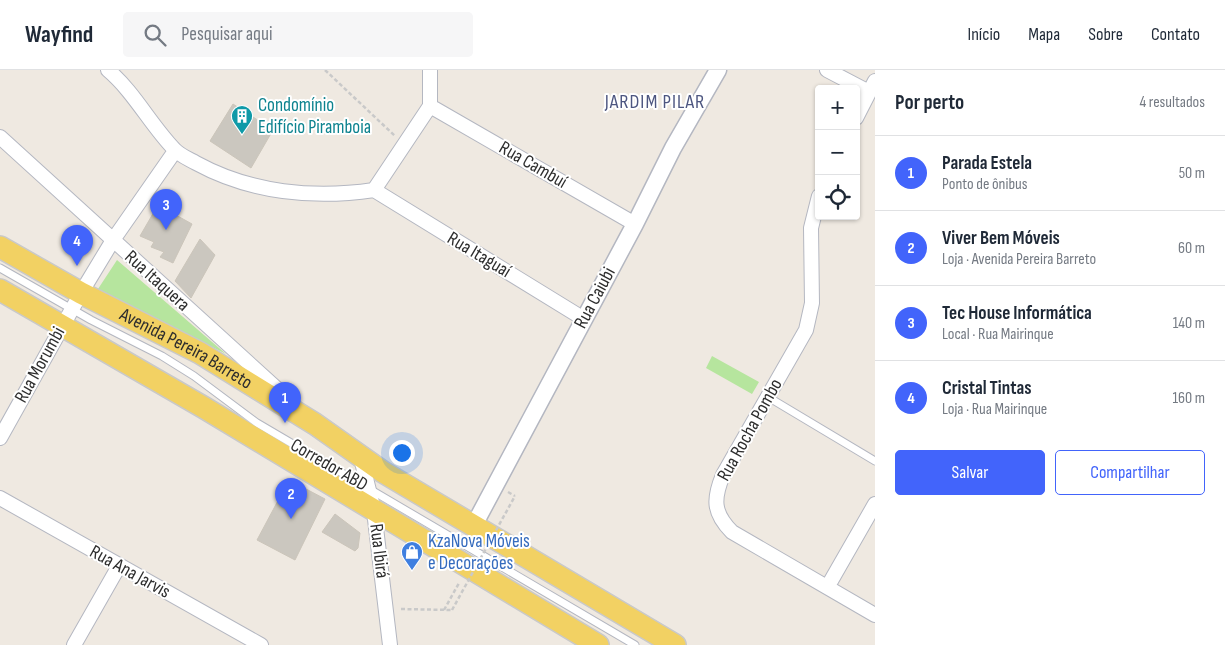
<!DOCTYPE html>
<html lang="pt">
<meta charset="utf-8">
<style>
:root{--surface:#fff;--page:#f6f6f7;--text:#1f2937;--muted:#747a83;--line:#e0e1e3;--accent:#4264fb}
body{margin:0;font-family:"Sofia Sans Condensed",sans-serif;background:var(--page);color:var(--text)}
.controls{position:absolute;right:15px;top:15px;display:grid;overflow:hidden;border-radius:5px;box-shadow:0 1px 4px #0004}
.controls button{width:45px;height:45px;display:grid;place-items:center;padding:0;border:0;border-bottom:1px solid var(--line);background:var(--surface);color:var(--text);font:25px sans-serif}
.you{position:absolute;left:401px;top:382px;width:18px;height:18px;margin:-12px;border:4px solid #fff;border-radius:50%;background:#1a73e8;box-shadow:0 0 0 8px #1a73e833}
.badge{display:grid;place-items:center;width:32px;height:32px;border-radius:50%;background:var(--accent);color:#fff;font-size:16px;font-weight:700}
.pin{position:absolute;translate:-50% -41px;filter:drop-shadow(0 1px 2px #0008)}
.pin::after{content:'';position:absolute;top:26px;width:18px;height:15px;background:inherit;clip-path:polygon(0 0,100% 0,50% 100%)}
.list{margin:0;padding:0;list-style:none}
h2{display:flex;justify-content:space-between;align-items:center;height:65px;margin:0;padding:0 20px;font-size:21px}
h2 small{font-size:16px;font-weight:400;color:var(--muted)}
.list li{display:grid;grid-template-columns:32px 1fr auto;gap:15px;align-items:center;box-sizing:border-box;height:75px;padding:0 20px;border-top:1px solid var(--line)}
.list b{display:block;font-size:19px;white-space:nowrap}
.list p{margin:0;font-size:16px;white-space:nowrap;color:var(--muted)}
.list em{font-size:16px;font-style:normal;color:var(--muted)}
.actions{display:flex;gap:10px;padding:15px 20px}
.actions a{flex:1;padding:11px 0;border:1px solid var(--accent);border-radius:5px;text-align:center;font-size:18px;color:var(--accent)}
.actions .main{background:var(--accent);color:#fff}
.icon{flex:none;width:28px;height:28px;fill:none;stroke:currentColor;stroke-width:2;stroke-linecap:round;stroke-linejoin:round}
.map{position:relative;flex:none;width:875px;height:575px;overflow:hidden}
header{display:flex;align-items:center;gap:30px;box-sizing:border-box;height:70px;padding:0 25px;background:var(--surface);border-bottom:1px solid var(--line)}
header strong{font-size:24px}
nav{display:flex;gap:28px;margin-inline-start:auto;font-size:18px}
.search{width:350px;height:45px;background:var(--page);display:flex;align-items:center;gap:12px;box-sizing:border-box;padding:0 18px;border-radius:5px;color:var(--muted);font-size:19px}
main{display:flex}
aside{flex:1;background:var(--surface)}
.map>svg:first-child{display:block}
.green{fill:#b6e59e}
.building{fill:#cbc7bf;stroke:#cbc5ba}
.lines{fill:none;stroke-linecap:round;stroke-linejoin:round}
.service-casing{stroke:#b4b7c1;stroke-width:9}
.minor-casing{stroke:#b4b7c1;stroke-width:16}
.tertiary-casing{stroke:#b4b7c1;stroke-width:19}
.primary-casing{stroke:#c9c9c9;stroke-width:24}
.path{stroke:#c9c9c9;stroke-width:2.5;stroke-dasharray:4 2.5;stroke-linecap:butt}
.service{stroke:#fff;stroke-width:7}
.minor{stroke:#fff;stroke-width:14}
.tertiary{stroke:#fff;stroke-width:16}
.primary{stroke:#f2d163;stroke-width:21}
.path-bridge{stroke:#c9c9c9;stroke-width:2.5;stroke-dasharray:4 2.5;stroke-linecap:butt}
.labels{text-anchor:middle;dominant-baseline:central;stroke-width:4;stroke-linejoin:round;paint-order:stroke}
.culture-label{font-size:19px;fill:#0d838f;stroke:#fff;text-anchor:start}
.street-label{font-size:19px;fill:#2e2e2e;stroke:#fff}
.shop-label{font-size:19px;fill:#366cbe;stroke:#fff;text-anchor:start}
.neighbourhood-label{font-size:20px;letter-spacing:1px;fill:#4d5680;stroke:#fff}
</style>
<header>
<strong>Wayfind</strong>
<div class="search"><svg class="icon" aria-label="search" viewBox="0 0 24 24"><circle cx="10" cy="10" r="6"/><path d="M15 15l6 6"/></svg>Pesquisar aqui</div>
<nav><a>Início</a><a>Mapa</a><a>Sobre</a><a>Contato</a></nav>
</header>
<main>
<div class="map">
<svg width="875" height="575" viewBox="0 0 875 575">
<rect width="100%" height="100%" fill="#efe9e1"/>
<path class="green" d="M117,190L226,284L98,219Z
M712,286L759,312L752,324L706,298Z"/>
<path class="building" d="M233,34L273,60L251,98L210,71Z
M158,135L192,154L173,193L160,187L164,182L151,177L154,172L140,166Z
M200,169L215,185L191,228L175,211Z
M289,410L325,429L295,490L257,470Z
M335,444L360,463L358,478L355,481L322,462Z"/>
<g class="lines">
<g class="service-casing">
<path id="service" d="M0,198L91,250L162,286L194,306L257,353L635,575
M768,327L875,391"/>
</g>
<g class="minor-casing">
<path id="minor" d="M108,0C134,22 150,54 174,79C179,85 189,89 196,93C251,123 314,129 374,120L430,36V0
M827,0L869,22
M430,36L635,154
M856,48L875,11
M0,67L287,328
M374,120L584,249
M819,126L811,158L812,233L806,260L723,405C713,429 713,443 732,462L875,545
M0,368L81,223L113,170L175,81
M361,388L374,441L390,575
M0,428L261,575
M828,516L875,434
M74,575L119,496"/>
</g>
<g class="tertiary-casing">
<path id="tertiary" d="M473,457L635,154L673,78L718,0"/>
</g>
<g class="primary-casing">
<g id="primary">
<path id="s1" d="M0,177L81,223L200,283L315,354L383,402L675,575"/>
<path d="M0,220L203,337L598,575"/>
</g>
</g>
<path class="path" d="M325,0L395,66
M508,422L515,426
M401,539L452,540
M444,540L459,513"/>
<use href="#service" class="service"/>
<use href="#minor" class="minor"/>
<use href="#tertiary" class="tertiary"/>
<use href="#primary" class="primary"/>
<path class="path-bridge" d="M452,540L515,426"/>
</g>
<defs>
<g id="building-pin" transform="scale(1.125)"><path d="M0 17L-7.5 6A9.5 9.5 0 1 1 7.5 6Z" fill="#0f9aa8" stroke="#fff"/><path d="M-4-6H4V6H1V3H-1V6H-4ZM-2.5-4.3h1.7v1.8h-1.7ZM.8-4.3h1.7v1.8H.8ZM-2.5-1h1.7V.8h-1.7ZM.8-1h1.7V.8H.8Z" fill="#fff"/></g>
<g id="shop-pin" transform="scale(1.125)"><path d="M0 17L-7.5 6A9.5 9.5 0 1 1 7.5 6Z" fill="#3f7fe0" stroke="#fff"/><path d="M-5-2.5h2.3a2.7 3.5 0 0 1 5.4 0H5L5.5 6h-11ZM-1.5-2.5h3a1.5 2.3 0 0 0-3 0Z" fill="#fff"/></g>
</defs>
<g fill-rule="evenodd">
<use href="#building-pin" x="242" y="46"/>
<use href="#shop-pin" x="412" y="482"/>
</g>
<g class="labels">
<g class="culture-label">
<text x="258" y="35">Condomínio<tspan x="258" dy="22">Edifício Piramboia</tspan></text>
</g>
<g class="street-label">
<text transform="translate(533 95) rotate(30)">Rua Cambuí</text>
<text transform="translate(479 185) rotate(31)">Rua Itaguaí</text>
<text transform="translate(157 211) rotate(42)">Rua Itaquera</text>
<text transform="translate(595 228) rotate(-62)">Rua Caiubi</text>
<text stroke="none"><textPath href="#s1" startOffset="212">Avenida Pereira Barreto</textPath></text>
<text transform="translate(40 295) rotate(-61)">Rua Morumbi</text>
<text transform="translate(750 360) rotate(-61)">Rua Rocha Pombo</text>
<text transform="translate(329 395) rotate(30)">Corredor ABD</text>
<text transform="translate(379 481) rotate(83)">Rua Ibirá</text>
<text transform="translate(130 502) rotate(29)">Rua Ana Jarvis</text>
</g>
<g class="shop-label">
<text x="428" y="471">KzaNova Móveis<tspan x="428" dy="22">e Decorações</tspan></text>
</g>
<g class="neighbourhood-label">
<text x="655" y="32">JARDIM PILAR</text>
</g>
</g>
</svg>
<div class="controls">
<button>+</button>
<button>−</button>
<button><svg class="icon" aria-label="locate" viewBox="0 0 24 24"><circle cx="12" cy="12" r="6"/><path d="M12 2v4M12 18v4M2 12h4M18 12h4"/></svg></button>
</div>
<div class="you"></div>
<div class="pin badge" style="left:285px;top:353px">1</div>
<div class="pin badge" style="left:291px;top:449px">2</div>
<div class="pin badge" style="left:166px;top:160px">3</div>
<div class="pin badge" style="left:77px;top:196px">4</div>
</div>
<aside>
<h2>Por perto<small>4 resultados</small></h2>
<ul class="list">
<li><span class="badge">1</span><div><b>Parada Estela</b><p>Ponto de ônibus</p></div><em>50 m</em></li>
<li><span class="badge">2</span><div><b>Viver Bem Móveis</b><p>Loja · Avenida Pereira Barreto</p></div><em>60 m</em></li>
<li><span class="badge">3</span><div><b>Tec House Informática</b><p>Local · Rua Mairinque</p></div><em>140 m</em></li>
<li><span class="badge">4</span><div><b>Cristal Tintas</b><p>Loja · Rua Mairinque</p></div><em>160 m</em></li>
</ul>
<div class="actions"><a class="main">Salvar</a><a>Compartilhar</a></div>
</aside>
</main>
